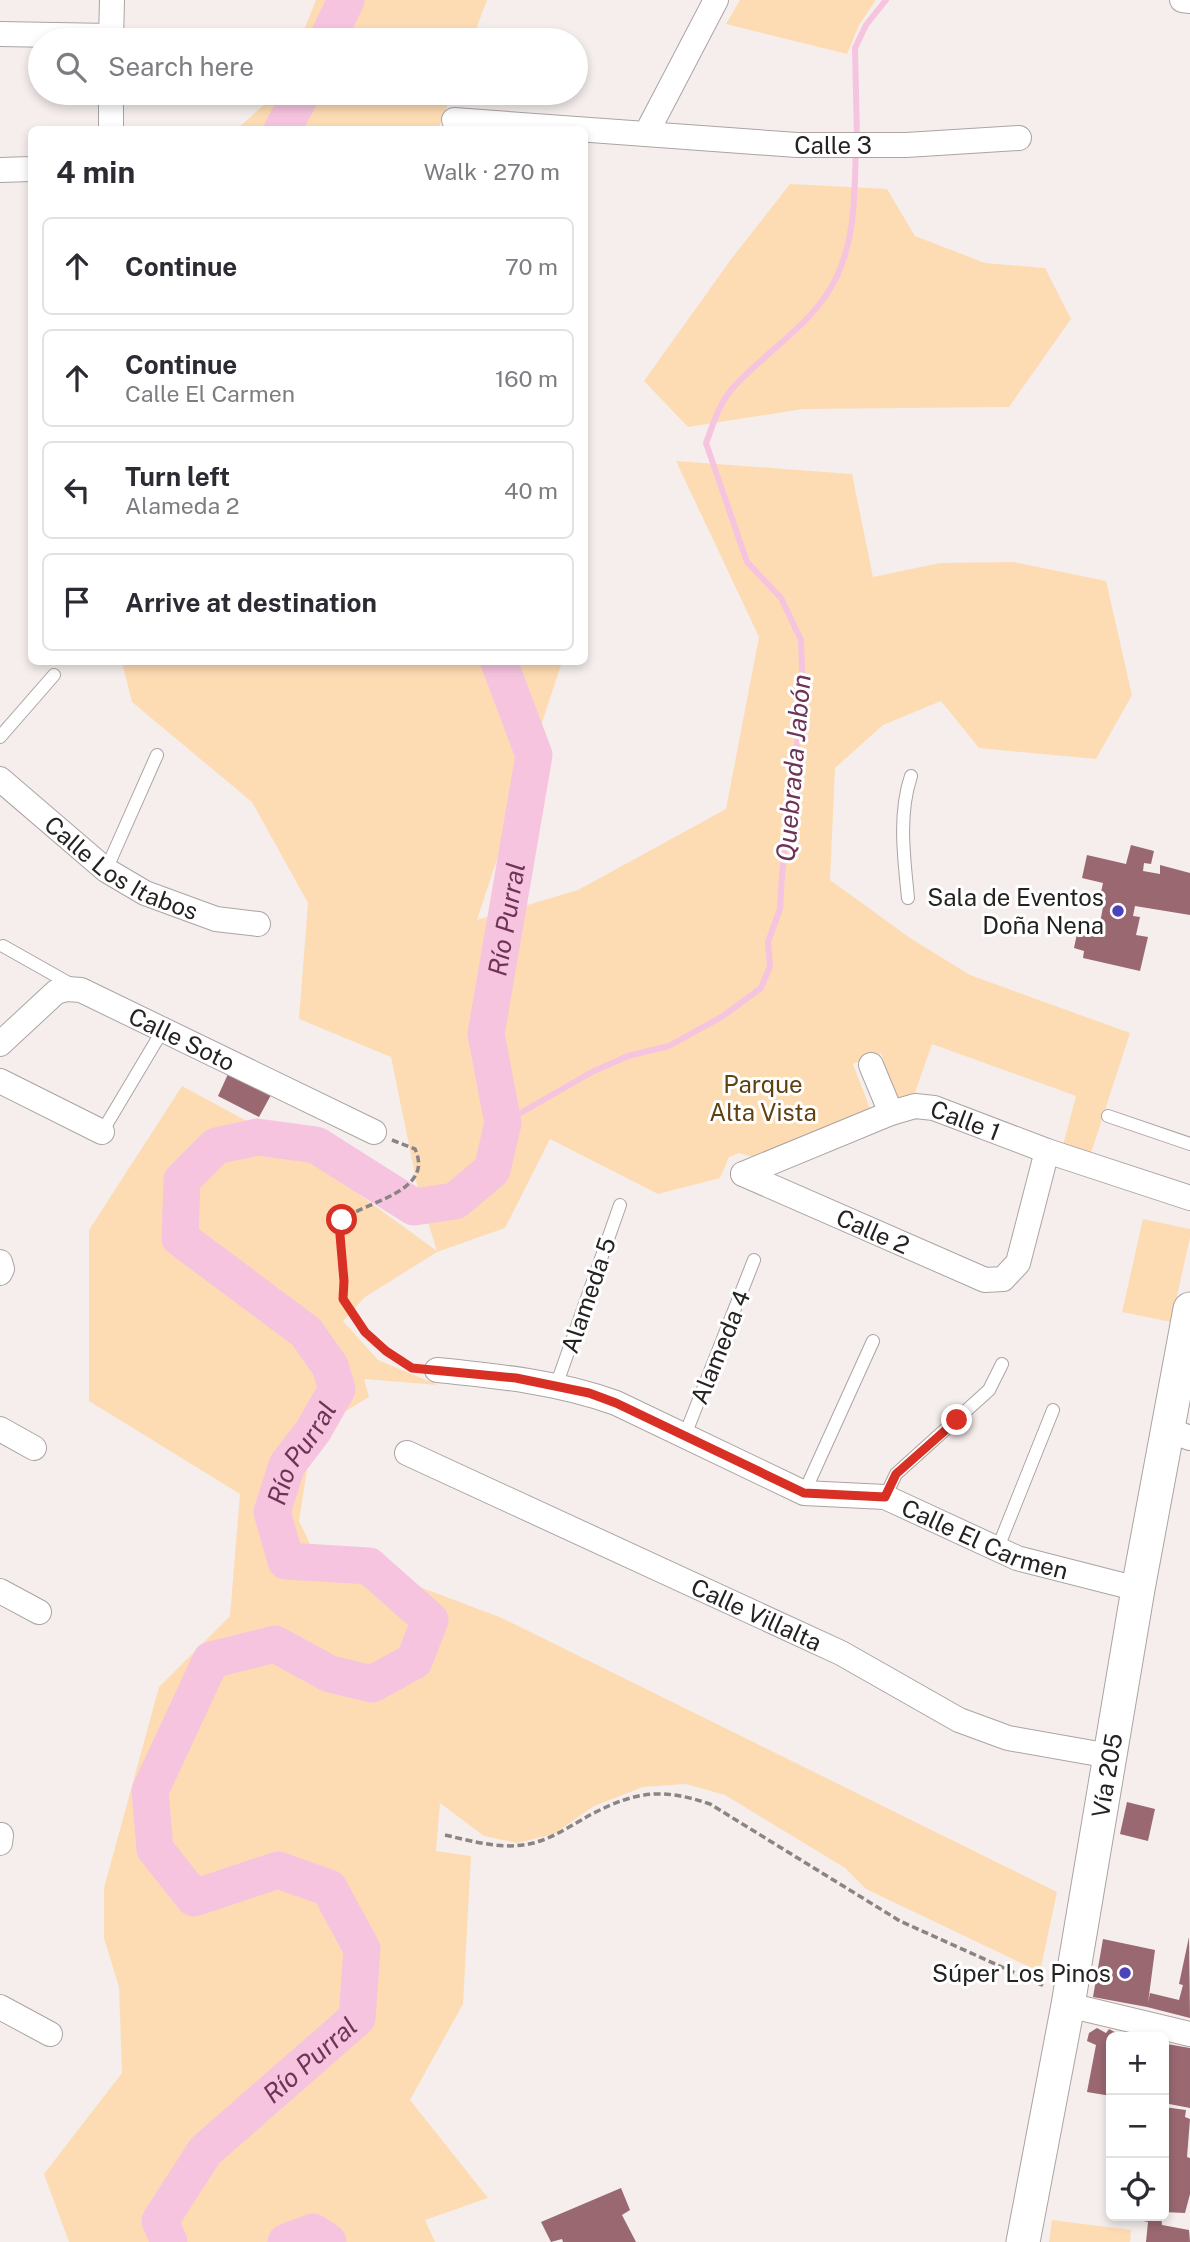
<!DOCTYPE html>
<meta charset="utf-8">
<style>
:root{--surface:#fff;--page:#f2f2f3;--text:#2b2b33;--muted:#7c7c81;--line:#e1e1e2}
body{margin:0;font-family:"Public Sans",sans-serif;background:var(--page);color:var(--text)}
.controls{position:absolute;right:21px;bottom:21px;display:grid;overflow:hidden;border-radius:10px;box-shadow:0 4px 10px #0003}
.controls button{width:63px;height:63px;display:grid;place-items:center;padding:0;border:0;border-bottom:2px solid var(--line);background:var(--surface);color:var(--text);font:35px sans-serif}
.stop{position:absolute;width:21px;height:21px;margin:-16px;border:5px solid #d93025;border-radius:50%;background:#fff}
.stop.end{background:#d93025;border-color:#fff;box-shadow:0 2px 7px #0008}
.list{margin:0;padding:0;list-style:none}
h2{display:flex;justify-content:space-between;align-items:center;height:91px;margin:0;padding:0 28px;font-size:30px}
h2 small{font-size:23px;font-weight:400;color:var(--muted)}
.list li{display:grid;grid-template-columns:46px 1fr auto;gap:21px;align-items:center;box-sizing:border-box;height:98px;margin:0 14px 14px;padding:0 14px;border:2px solid var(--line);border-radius:10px}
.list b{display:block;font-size:26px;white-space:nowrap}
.list p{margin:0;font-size:23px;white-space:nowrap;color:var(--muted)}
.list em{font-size:23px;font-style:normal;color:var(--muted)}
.icon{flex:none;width:38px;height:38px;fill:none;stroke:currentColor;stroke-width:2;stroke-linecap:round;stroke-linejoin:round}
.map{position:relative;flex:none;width:1190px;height:2242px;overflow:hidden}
.search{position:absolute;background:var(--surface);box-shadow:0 4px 10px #0003;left:28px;top:28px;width:560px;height:77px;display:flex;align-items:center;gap:18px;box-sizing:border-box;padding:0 24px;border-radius:38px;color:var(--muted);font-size:26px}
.panel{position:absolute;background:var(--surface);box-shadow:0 4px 10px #0003;left:28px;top:126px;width:560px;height:539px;border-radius:10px}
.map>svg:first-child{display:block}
.green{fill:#fddcb4}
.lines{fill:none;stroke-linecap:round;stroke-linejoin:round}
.stream{stroke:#f6c4df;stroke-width:6}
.river{stroke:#f6c4df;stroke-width:37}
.building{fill:#9a6871}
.lane-casing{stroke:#aba4a3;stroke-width:14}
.street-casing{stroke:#aba4a3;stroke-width:26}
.secondary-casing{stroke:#aba4a3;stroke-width:35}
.path{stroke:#8a8584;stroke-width:3.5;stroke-dasharray:7 3.5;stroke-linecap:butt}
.lane{stroke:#fff;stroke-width:12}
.street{stroke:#fff;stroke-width:24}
.secondary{stroke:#fff;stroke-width:33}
.route{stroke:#d93025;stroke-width:9}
.poi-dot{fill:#4d43b9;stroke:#fff;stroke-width:2.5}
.labels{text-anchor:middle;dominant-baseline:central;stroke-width:6;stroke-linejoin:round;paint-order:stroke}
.street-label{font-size:24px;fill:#252222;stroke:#fff}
.poi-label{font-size:24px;fill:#252222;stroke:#fff;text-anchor:end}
.park-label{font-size:24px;fill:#614010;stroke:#fff}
.water-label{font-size:26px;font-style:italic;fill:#6e3356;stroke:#fff}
</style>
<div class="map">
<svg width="1190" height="2242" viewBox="0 0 1190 2242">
<rect width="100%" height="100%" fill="#f5eeec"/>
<path class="green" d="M316,0H487L472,40H300Z
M740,0H876L859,25L847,54L726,24Z
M277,93H452L438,129L236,130Z
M790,184L887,189L915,236L985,263L1045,268L1071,319L1009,407L803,409L688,427L644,381L732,258Z
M676,461L852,474L873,577L940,563L1013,562L1106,581L1132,695L1096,759L979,748L941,701L883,725L835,768L830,880L910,938L970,975L1130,1033L1091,1153L1063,1145L1076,1096L932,1044L912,1101L897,1103L881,1053L853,1064L872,1114L756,1158L739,1153L729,1157L720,1178L658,1194L550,1139L505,1228L437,1252L365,1297L343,1321L378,1360L438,1385L364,1379L369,1397L313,1431L299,1521L311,1546L502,1618L1057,1892L1040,1972L866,1889L845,1868L725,1795L686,1784L643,1787L594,1806L554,1834L517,1843L484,1836L440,1803L436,1851L471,1856L463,2004L410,2100L488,2198L425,2220L435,2242H69L44,2174L122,2073L119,1987L104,1938V1888L159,1687L230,1616L240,1494L89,1401V1230L182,1086L291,1145L437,1251L419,1194L391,1057L299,1019L308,903L252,802L132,702L122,662H562L477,920L578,890L726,809L759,637Z
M1143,1219L1190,1229V1238L1171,1322L1122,1312Z
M1052,2220L1131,2230L1130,2242H1049Z"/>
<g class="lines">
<path class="stream" d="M857,139L855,48L866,25L886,0
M503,1123L592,1072L628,1056L669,1046L723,1016L761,988L770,966L768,942L780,909L782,875L803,692L801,640L781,598L747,562L706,443C713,425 719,404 731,390C765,351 815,324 837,276C856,235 854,193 856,149"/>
<g class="river">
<path d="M327,40L346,0"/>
<path d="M282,130L302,93"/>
<path id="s1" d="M169,2242L160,2221L205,2151L357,2018L362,1949L329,1888L278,1870L194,1898L155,1849L150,1791L211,1660L275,1644L330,1674L372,1684L414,1661L430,1620L369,1566L286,1561L272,1512L287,1465L313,1431L337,1389L330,1366L306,1332L180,1238L182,1180L216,1146L257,1137L316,1145L414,1207L455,1201L492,1170L503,1123L486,1034L534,755L499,662"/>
<path d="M286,2242L313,2232L328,2242"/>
</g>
</g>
<path class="building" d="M1131,845L1154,851L1151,864L1144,863L1143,871L1160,874V865L1190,873V915L1135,906L1133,916L1140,917L1136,935L1148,937L1140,971L1083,958L1084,951L1074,948L1079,924L1099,928L1103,907L1098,906L1103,883L1082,878L1087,855L1126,864Z
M228,1074L271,1095L259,1117L218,1096Z
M1127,1802L1155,1809L1148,1841L1120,1834Z
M1189,1937L1190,2018L1147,2007L1093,1997L1103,1939L1155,1950L1148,2003L1150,1993L1179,2000L1183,1985L1179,1984Z
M1097,2028L1106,2033L1109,2029L1124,2037H1111V2096L1087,2092L1096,2045L1087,2041L1089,2033Z
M1167,2044L1190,2048V2108L1164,2103V2058Z
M1164,2107L1186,2110L1185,2117L1190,2119L1187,2157L1190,2158V2194L1185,2213L1164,2212Z
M621,2188L630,2210L622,2215L636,2242H563L562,2239L551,2242L541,2222Z
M1133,2216H1161L1162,2225L1189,2230L1190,2242H1146L1148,2222L1133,2219Z"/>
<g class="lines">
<g class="lane-casing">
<path id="lane" d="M0,737L54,675
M106,870L157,755
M908,898C904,857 898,815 911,776
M3,946L74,986
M1108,1116L1190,1144
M102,1132L164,1028
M556,1386L620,1205
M685,1435L754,1260
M804,1493L873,1341
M885,1497L896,1474L989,1390L1002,1364
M997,1550L1053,1410"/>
</g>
<g class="street-casing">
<g id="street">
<path d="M1182,0L1190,1"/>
<path d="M0,34L111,36"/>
<path d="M111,40L112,0"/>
<path d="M111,93V130"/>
<path id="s2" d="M454,120L797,145H906L1019,138"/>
<path d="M647,132L716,0"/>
<path d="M0,170L32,169"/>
<path id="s3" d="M0,779L106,870L145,893L216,919L258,924"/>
<path id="s4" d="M0,1044L56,992L67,989L81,990L374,1132"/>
<path d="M871,1065L891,1113"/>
<path d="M0,1081L102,1132"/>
<path id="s5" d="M743,1174L891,1113L915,1106L934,1108L1047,1151L1190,1198"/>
<path id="s6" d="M743,1174L985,1280L1003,1279L1018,1263L1047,1151"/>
<path d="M0,1262L2,1269L0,1273"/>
<path id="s7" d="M437,1370C498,1376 558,1382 616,1403L804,1493L885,1497L1017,1558L1138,1589"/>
<path d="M0,1429L34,1448"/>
<path d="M1169,1430L1190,1438"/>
<path id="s8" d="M407,1453L841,1653L959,1720L1008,1738L1110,1756"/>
<path d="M0,1591L39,1612"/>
<path d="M0,1843L1,1835"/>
<path d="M1068,2005L1190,2034"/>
<path d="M0,2007L50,2034"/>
</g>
</g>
<g class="secondary-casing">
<g id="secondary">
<path id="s9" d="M1023,2242L1068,2005L1138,1589L1190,1309"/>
</g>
</g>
<path class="path" d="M392,1140L415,1149C435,1192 366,1201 342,1220C339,1240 344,1260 344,1280C344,1287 342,1295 345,1301C357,1328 386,1359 415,1368
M445,1835C476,1842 509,1852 540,1841C558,1835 575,1823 592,1814C636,1791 663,1788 710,1804L900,1921L1044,1986"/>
<use href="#lane" class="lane"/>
<use href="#street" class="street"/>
<use href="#secondary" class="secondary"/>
</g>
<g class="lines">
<path class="route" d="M342,1220L340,1235L344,1281L343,1299L365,1332L386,1351L412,1368L516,1378L589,1393L616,1403L804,1493L885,1497L896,1474L957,1420"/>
</g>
<g class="poi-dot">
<circle cx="1118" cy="911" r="7"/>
<circle cx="1125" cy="1973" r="7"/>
</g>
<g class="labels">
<g class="street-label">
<text stroke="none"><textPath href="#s2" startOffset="380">Calle 3</textPath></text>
<text stroke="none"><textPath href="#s3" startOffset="152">Calle Los Itabos</textPath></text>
<text stroke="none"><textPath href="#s4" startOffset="214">Calle Soto</textPath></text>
<text stroke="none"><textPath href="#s5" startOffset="238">Calle 1</textPath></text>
<text stroke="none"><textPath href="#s6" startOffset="142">Calle 2</textPath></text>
<text transform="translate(588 1295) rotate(-71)">Alameda 5</text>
<text transform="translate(720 1347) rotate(-68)">Alameda 4</text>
<text stroke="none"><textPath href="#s7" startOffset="581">Calle El Carmen</textPath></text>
<text stroke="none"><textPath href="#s8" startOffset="385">Calle Villalta</textPath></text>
<text stroke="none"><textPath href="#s9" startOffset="474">Vía 205</textPath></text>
</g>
<g class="poi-label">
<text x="1104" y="897">Sala de Eventos<tspan x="1104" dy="28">Doña Nena</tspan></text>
<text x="1111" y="1973">Súper Los Pinos</text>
</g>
<g class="park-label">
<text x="763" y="1084">Parque<tspan x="763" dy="28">Alta Vista</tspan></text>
</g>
<g class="water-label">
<text transform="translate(793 768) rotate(-85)">Quebrada Jabón</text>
<text stroke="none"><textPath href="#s1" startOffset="2366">Río Purral</textPath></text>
<text stroke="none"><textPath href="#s1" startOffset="1400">Río Purral</textPath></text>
<text stroke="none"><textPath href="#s1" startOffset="245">Río Purral</textPath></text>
</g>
</g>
</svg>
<div class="controls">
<button>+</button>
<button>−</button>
<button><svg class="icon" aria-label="locate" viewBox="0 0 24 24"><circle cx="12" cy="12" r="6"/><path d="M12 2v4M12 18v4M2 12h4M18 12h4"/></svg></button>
</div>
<div class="stop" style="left:342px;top:1220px"></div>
<div class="stop end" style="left:957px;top:1420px"></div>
<div class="search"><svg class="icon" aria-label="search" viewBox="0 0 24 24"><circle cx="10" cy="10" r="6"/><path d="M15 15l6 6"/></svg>Search here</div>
<section class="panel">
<h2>4 min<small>Walk · 270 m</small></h2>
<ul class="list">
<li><svg class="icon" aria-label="ahead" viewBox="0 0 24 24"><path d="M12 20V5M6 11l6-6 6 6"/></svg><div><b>Continue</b></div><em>70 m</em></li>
<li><svg class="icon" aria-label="ahead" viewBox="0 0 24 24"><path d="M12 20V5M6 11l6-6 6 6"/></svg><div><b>Continue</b><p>Calle El Carmen</p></div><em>160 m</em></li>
<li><svg class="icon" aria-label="left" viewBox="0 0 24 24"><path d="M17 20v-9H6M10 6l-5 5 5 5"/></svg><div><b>Turn left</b><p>Alameda 2</p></div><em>40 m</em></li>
<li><svg class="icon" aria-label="arrive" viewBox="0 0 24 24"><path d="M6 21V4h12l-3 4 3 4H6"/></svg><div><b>Arrive at destination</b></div></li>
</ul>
</section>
</div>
